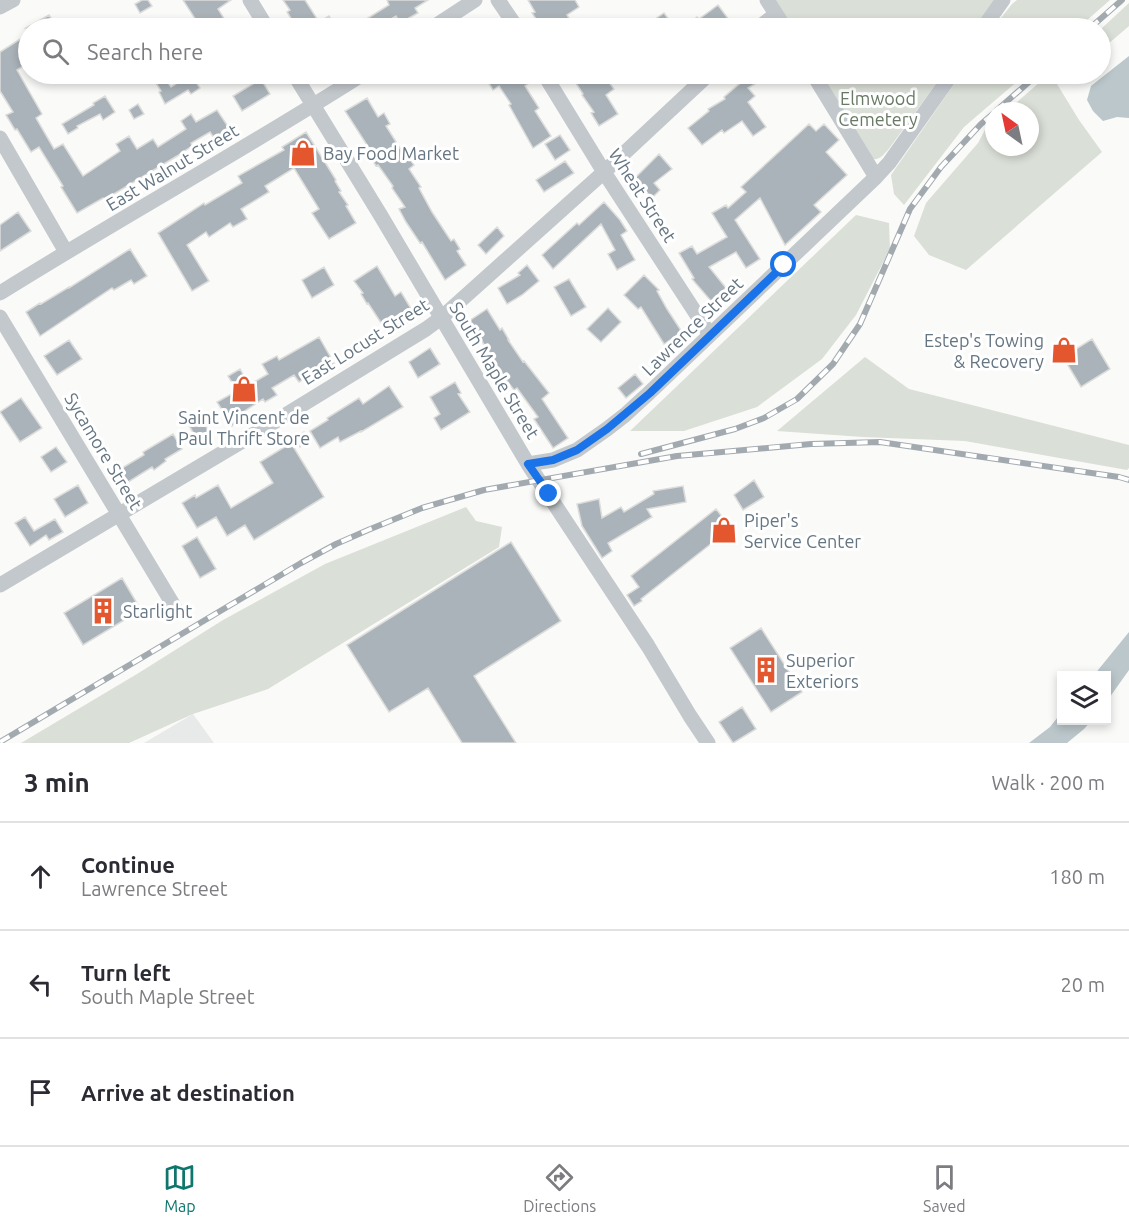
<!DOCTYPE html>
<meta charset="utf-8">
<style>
:root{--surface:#fff;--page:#f7f7f7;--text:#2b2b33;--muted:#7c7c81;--line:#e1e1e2;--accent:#0f766e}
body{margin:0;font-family:Ubuntu,sans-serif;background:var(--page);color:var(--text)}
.controls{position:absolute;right:18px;bottom:18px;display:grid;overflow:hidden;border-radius:0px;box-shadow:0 3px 9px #0003}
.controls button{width:54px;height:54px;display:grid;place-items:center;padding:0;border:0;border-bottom:2px solid var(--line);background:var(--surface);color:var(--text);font:30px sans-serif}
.compass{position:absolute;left:985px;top:102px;width:54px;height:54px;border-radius:50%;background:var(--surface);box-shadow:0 3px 9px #0003;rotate:327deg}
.stop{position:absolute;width:18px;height:18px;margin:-14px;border:4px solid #1a73e8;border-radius:50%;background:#fff}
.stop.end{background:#1a73e8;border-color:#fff;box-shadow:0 2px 6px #0008}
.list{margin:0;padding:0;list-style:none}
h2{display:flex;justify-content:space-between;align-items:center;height:78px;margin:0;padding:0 24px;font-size:26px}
h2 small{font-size:20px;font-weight:400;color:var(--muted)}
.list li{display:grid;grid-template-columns:39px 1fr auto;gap:18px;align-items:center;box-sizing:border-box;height:108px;padding:0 24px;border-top:2px solid var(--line)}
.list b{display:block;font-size:22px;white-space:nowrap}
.list p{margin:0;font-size:20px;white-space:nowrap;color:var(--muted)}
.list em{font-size:20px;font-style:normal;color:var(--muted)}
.icon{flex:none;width:33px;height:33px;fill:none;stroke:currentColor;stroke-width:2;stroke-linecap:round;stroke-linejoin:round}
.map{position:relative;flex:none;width:1129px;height:743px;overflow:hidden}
.search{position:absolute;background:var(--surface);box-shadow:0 3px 9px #0003;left:18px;right:18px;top:18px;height:66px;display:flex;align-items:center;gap:15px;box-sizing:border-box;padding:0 21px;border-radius:33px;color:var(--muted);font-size:22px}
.sheet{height:402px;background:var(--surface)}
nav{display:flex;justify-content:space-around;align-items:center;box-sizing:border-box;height:84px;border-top:2px solid var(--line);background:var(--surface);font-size:16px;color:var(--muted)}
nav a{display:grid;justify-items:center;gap:3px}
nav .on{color:var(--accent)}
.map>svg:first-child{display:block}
.built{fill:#e8e9e9}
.green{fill:#dadfd7}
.water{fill:#bbc7cb}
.building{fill:#aab3b9;stroke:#dcdcda;stroke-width:1.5}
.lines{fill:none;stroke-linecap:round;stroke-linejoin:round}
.minor{stroke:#c3c8cc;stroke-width:15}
.rail-casing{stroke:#a2aab0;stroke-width:6}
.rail{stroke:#fff;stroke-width:4;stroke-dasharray:11;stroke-linecap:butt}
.route{stroke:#1a73e8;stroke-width:8}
.labels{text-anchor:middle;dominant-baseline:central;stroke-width:6;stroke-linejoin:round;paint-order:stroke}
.park-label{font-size:18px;fill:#687a64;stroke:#fff}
.poi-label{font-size:18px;fill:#657683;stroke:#fff;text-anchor:start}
.street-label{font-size:18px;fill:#657683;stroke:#fff}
</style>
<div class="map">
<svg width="1129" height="743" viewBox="0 0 1129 743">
<rect width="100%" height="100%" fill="#fafaf8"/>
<path class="built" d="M193,714L214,743H144Z"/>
<path class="green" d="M773,0H996L975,28H790Z
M1017,0H1110L1078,28H993L1012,4Z
M1129,3V26L1101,50V29Z
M819,74H943L888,150C883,155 880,160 873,159Z
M961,74H1026L964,127L904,205L894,194L891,175Z
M1049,74H1070L1057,84L1079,120L1102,152L966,270L929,255L914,236L926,203L978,143L985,130L994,122V147H1030V111H1007Z
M856,215L889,223L890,249L856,315L822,359L757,407L684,431H630Z
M865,357L909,389L1129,445V468L1127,470L965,441L863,437L777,431Z
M466,507L476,521L502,527L499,547L268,689L193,714L129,743H21L137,674L223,620L325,564Z"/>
<path class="water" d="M1129,56V118L1117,117L1103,121L1093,111L1087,100L1091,86Z
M1129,632V670L1107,701L1106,676L1094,675Z
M1061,713L1062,720L1091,721L1084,729L1067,743H1029L1050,727Z"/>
<path class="building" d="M142,0H148L152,6L140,13L135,4Z
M183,0H231L218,9L230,28H201Z
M283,0H305L319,22L329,16L336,28H297L287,12L290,10Z
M387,0H428L415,8L418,13L400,23L396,16L376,28H352L389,5Z
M528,0H575L579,7L567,15L575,28H542L532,13L535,12Z
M718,5L735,28H685L697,17L699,19Z
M664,13L675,28H642Z
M49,15L57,28H26Z
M28,34V63L17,70L42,114L36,118L54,149L63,144L83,176L120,151L116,144L129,136L137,149L153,139L158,147L186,129L181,121L191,114L196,122L217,110L231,131L216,141L210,132L191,143L192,146L177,156L104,200L103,198L77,213L61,187L63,186L39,147L31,152L17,129L15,130L6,115L13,112L0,91V52Z
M191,74L200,88L191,94L188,90L165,104L159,92L161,91L156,83L165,78L171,87Z
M483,74H523L529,83L525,86L539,108L535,111L551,136L533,148L509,105L511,104L499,86L493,90Z
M570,74H600L604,80L606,78L614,89L606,95L618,114L599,126L591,113L594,112L582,95L583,94Z
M751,74H771L748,88L755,96L748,102L766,127L753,136L742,121L724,133L722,130L702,145L688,128L709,111L708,109L725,99L724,97Z
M261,79L270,94L242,111L233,96Z
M105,96L115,112L103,120L100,114L77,126L78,128L68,134L62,124L94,105L93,103Z
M367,98L378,117L384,113L390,124L386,126L403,153L405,152L414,165L409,169L421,187L419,188L432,212L451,241L454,239L460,249L457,251L466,265L445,280L422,242L420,243L406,222L399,209L405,207L392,188L393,186L378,165L376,166L366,150L369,148L345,111Z
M138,104L144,114L134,119L129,110Z
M809,124L816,131L824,124L839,140L826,152L847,175L814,205L821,212L785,245L760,198L735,220L760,259L746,268L736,252L709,267L726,288L711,301L692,279L694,278L679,253L692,246L697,254L727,237L712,213L726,205L728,208L746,192L741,187Z
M306,132L336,180L335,181L341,191L339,192L348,205L346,206L356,223L329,239L312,213L319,209L294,168L265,186L269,192L241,209L247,219L233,227L230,223L209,237L206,232L187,245L209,281L192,291L158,233L204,203L205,205L242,183L238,176L284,150L282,147Z
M560,135L570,150L555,160L545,144Z
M659,154L672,169L654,183L660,190L652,198L634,179Z
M565,161L574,173L544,192L536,180Z
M604,202L620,220L627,231L621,235L635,260L617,270L608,254L615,250L601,224L553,269L542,255L577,223L579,225Z
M18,212L31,231L0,251V225Z
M497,227L504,236L486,254L478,245Z
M130,249L147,276L134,284L131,280L114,290L112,288L40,336L26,312L40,303L41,304L69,287V288Z
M527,265L539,281L522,295L507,304L498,288L520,275L518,273Z
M377,266L395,296L401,292L416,317L389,335L368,303L367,304L361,294L363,293L354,281Z
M324,267L334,285L312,298L302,280Z
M644,275L659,290L657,291L667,309L682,332L664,344L641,307L638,309L624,295Z
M569,279L586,307L571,316L554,287Z
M608,308L621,322L601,342L587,329Z
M487,309L500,330L502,328L509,340H508L523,362L524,361L549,393L542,399L568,438L553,448L534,419L538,417L517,388L514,390L498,369L491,358L492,357L469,321Z
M319,337L335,365L319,374L318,371L299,382L294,375L272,388L277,395L265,402L263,399L240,414L243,420L232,426L217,402L237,391L228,376L240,369L249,385L268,374L262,364L277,356L279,360Z
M1092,339L1110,369L1081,387L1063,357Z
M69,340L82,359L57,375L44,356Z
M430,348L440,364L418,378L409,362Z
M635,374L643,384L626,398L618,388Z
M455,382L461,393L458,394L470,412L441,430L434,418L440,414L430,397Z
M389,386L403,407L361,432V431L340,442L338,437L320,448L310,431L328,420L327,418L359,398L363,404Z
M21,398L42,428L20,442L0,412Z
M200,416L212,437L200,444L188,424Z
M304,432L310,441L300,447L294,438Z
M173,434L182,449L165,459L166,461L154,470L152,467L125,484L117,471L144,455L143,452Z
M291,443L324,497L254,540L245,525L227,536L216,517L197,528L182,503L195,495L196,498L218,485L231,508L273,483L260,462Z
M56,447L67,462L51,472L41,457Z
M754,480L764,497L743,510L734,495Z
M78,485L88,503L65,517L54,499Z
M683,486L686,502L647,509L652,517L608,543L612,551L602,558L582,526L577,504L599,499L602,518L621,507L624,512L654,494L653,491Z
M716,509L731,528L641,599L642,601L634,606L627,595L639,587L631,576Z
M25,517L34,531L55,519L63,532L49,540L46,535L30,546L15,523Z
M197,537L216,569L200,578L182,546Z
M511,542L561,621L474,676L516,743H462L428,688L389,712L347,645Z
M122,578L141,610L83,645L64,613Z
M761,628L802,692L771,712L730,648Z
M742,707L756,729L733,743L719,722Z"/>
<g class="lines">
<path class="minor" d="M250,0L267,28
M498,0L517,28
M767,0L785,28
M0,7L13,0
M432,28L475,0
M758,28L775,15
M983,28L1003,0
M294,74L381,216L528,464L648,646L690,716L708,743
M544,74L604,172L710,335
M813,74L876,177
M0,138L66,252
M0,293C120,218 244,150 363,74
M0,317L174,606
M528,464L553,460L577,450L607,429L625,415L649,393L876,177L889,163L952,74
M0,585L256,433L426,329L441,318L604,172L709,74"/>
<g class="rail-casing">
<path id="rail" d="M1090,28L1122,0
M996,111L1038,74
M641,454L735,429L764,418L797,399L833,364L860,324L910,209L941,167L981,124L994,113
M0,742L301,563L336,544L368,530L422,508L484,490L677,456L811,444L880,442L1119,477L1129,480"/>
</g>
<use href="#rail" class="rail"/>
</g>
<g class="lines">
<path class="route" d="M549,494L528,464L553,460L577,450L607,429L650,393L784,265"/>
</g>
<defs>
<g id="shop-bare" transform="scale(2.07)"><path d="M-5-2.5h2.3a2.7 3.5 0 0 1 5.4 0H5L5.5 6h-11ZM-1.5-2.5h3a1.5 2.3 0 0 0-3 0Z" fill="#e4572e" stroke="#fff" stroke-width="2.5" paint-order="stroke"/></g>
<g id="building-bare" transform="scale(2.07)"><path d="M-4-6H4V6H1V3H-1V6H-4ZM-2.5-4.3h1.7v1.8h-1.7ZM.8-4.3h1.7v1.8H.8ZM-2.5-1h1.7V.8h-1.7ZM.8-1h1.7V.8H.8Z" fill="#e4572e" stroke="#fff" stroke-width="2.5" paint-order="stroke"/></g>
</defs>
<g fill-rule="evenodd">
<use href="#shop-bare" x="303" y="153"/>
<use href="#shop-bare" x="1064" y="350"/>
<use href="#shop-bare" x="244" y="389"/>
<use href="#shop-bare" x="724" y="530"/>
<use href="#building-bare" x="103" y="611"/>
<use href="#building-bare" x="766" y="670"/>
</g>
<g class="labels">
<g class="park-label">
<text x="878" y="98">Elmwood<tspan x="878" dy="21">Cemetery</tspan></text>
</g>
<g class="poi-label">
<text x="323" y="153">Bay Food Market</text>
<text x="1044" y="340" text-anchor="end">Estep's Towing<tspan x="1044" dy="21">&amp; Recovery</tspan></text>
<text x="244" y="417" text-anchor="middle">Saint Vincent de<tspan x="244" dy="21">Paul Thrift Store</tspan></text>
<text x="744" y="520">Piper's<tspan x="744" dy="21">Service Center</tspan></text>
<text x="123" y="611">Starlight</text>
<text x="786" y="660">Superior<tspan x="786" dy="21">Exteriors</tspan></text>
</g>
<g class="street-label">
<text transform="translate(172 167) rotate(-31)">East Walnut Street</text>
<text transform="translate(643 195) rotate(57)">Wheat Street</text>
<text transform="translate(692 326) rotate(-44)">Lawrence Street</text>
<text transform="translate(365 341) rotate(-32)">East Locust Street</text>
<text transform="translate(495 370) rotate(59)">South Maple Street</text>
<text transform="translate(104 451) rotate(59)">Sycamore Street</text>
</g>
</g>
</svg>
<div class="controls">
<button><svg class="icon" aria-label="layers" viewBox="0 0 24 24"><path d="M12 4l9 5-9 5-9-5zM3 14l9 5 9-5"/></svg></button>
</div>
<svg class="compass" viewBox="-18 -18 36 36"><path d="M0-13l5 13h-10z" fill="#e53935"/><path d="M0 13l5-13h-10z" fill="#7c7c81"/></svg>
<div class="stop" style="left:784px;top:265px"></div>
<div class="stop end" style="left:549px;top:494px"></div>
<div class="search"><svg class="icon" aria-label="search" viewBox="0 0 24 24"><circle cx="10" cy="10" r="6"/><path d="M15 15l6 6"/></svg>Search here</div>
</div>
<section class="sheet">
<h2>3 min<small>Walk · 200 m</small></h2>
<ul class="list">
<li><svg class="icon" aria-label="ahead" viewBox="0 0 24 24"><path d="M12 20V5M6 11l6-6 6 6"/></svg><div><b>Continue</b><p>Lawrence Street</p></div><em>180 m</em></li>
<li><svg class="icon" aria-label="left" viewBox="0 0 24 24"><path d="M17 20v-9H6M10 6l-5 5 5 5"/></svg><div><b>Turn left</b><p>South Maple Street</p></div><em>20 m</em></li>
<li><svg class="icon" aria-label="arrive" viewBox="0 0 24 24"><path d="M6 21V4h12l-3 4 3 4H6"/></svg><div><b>Arrive at destination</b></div></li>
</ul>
</section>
<nav>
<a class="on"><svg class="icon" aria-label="map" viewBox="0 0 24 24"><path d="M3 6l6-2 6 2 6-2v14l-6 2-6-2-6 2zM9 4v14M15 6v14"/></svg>Map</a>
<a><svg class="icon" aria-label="directions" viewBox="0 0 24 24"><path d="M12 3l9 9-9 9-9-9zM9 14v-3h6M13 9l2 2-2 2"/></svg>Directions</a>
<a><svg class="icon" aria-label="saved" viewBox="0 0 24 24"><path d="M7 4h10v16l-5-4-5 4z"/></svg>Saved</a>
</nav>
